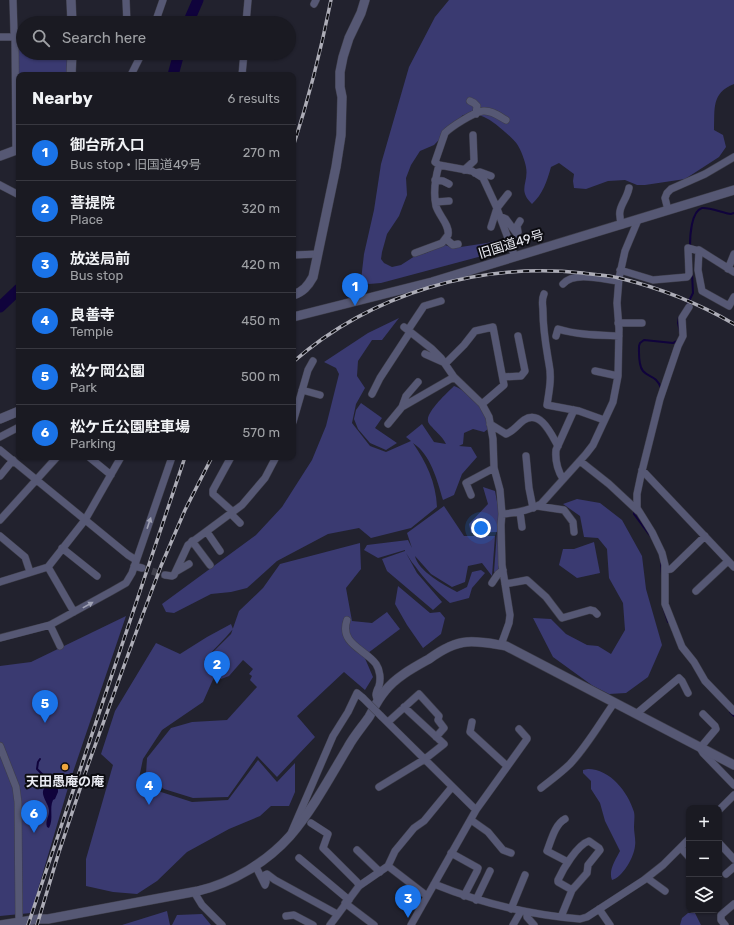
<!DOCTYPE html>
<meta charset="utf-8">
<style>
:root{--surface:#1a1a22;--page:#23232a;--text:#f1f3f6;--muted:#9fa1a5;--line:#383840;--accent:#1a73e8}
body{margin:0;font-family:Rubik,"Noto Sans JP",sans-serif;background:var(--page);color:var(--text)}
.controls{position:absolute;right:12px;bottom:12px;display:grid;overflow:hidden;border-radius:8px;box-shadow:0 1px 3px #0004}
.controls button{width:36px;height:36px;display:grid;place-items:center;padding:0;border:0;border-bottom:1px solid var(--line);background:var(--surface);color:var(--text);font:20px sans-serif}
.you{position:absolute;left:481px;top:528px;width:14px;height:14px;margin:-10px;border:3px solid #fff;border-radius:50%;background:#1a73e8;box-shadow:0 0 0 6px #1a73e833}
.badge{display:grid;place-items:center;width:26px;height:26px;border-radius:50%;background:var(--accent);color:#fff;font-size:13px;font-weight:700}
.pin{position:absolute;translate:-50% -33px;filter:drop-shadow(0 1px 2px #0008)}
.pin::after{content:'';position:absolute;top:21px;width:14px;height:12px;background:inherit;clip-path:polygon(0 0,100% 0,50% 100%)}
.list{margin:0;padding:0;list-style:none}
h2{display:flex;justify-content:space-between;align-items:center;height:52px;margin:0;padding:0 16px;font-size:17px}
h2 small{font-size:13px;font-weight:400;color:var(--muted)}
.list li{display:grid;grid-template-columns:26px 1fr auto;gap:12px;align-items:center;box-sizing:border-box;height:56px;padding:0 16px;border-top:1px solid var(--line)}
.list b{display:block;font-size:15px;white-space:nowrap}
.list p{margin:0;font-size:13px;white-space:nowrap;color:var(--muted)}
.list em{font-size:13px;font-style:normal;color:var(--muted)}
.icon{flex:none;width:22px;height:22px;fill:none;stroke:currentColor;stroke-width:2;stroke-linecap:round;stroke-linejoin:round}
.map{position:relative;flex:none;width:734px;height:925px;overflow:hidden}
.search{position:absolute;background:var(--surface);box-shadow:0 1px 3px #0004;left:16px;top:16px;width:280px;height:44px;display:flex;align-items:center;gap:10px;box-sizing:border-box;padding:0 14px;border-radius:22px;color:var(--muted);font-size:15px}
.panel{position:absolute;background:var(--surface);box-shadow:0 1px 3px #0004;left:16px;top:72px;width:280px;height:388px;border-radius:8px}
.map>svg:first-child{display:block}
.green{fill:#3a3a71}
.water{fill:#10033c}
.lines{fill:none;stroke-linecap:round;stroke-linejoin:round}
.stream{stroke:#10033c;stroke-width:2}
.river{stroke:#10033c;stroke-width:11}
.minor-tunnel{stroke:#40404c;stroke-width:7;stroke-dasharray:7 3.5;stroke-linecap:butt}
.minor-casing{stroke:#3e3e4a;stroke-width:8}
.tertiary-casing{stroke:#3e3e4a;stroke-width:10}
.minor{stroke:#565874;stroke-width:7}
.tertiary{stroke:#565874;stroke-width:9}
.rail-casing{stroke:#adadb7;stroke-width:3.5}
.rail{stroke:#0c0c11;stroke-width:2;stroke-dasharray:6;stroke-linecap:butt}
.minor-bridge-casing{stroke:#3e3e4a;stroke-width:8;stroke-linecap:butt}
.minor-bridge{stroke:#565874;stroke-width:7}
.oneway{fill:#a0a2b4}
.poi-dot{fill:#f0a63e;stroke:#0c0c11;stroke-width:1.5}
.labels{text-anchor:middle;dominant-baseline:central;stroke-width:4;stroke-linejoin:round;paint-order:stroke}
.street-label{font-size:13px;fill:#eaebf3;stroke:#0c0c11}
.poi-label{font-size:13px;font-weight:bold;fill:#eaebf3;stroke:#0c0c11}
</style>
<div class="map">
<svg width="734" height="925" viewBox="0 0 734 925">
<rect width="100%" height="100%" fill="#22222e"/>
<path class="green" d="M449,0H734V84C711,93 715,109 714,130L723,135L726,147L719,157L685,179L645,185H637L625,180L608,181L586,189L574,188L573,181L574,174L559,163L551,167C547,181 543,194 532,204C517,190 529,183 526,167C525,161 521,150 517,144C512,137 492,120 484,117C477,114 470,115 463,115L434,145L420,151L411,165L406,178L407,195L399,216L387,234L382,252L381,259L384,263L392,267L401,265L415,256L426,253L445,245L454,248L487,243L498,240L501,241V247L497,252L381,283L369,284L361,280L364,254L374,210L381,164L409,67L435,17Z
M18,43H23V53H68L67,75H19V142Z
M399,318L382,340H372L358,361L357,376L365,388L356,404L352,423L370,446L386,452L411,441L406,437L422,424L434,442L446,444C442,436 437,433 432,427C431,426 428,423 428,421C426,412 447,393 454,386C464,390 480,402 484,413C486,418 487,424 488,429L484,432L473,429L464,433L463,444L459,446L471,447L477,457L462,474L454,495L443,500C437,480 431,455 413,443C426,462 436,482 437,507L411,528L371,538L359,528L328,534L277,561L247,588L231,592L211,594L174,613L166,612L162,604L256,535L282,507L312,460L326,426L339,374L336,368L324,362L368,333Z
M361,403L382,418L375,428L397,443L386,450L370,443L358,429L354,419L356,410Z
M483,487L495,491L501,523L500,571L494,572L497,532L471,533L469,524L488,504Z
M577,499L600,503L622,520L642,556L646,589L662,645L648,677L626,693L609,694L593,686L553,657L533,618L551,619L566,634L587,645L598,646L611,654L625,630L623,603L609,578L607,549L598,538L584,537L580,516L563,504Z
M444,506L464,536H495L492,576L482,563L468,566L465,582L452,587L431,574L415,556C418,571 444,585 457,592L467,587L472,572L481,570L485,573L472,588L469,598L450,603C437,592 425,580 415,566C411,562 409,557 406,553L417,573L442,602L433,610L387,571L382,559L405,551V550L378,558L364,550L367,545L408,540L412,548L407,533Z
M594,542L600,573L577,578L559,565L563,549H574Z
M360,543L361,569L346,588L352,621L372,623L387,612L400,629L364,656L373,677L365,690L344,672L297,716L315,737L277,777L257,756L228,797L193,798L164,789L146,774L147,758L171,728L192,722L227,720L257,687L250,680L252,676L249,674L253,669L243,660L229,676L221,679L205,660L231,634L239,611L263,588L280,564Z
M398,586L430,613L440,612L445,618L441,634L423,648L407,625L395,604Z
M126,616L70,781L31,913L0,916V666L31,662Z
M231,624L233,629L226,637L204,660L215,675L203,702L162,730L143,759L139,778L158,791L192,802L228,800L258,760L277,782L295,763V792L289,806H271L260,816L229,829L187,852L157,881L137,894L113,892L86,886V859L113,765L101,754L115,711L156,643L180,654L207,637Z
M588,769C610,769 628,792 634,812C635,817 634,822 634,827C634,833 636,840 635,846C634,857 623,877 612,880C608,870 616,859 620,851L605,821L600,803L591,789V781L583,773V770Z
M167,911L170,925H122Z
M688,913H695L701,925H680L682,918Z
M202,914L211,925H172L177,915Z"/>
<path class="water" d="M48,785L58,789V792L55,799L53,800C49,808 54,819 49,828L47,827C45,821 49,817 49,811C49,802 36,792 48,785Z"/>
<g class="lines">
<path class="stream" d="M690,246C690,237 691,211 702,208C709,207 723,213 731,214L734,213
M687,305L693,293L692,273
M679,317L678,323L680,332
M661,388C656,375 649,378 643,371C638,365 639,352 639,346L640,343L644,340L673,343L679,340
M634,511V514L651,537
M661,562L662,575
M663,607L668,622
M730,712L734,716
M40,759L38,762L37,769L45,777L48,785"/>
<path class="river" d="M188,23L198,0
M173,75L179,53
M0,307L19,289"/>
<path class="minor-tunnel" d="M142,568L165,575"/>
<g class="minor-casing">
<path id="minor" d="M13,0L14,32L15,37L16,150
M126,0L127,23
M314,4L316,0
M155,23L163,0
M246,23L248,0
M0,37H23
M131,75L142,53
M242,75L244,53
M470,101L474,103L477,106L476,114
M506,120C499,116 491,110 483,111C474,112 451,127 445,133L435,162L439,165L472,171L483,178L496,206L515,257
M464,170L474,161L473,135
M475,173L480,172L491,176
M435,180L443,181L449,184
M0,185L19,195
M436,202L449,201
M668,210L665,198L667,193L671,189L705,174L734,157
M499,216L506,219L517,234L518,232L517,226L520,221
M622,225C615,207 626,203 629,188
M491,227L497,208L508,194
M446,239L453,245L458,244
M415,253L442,243L448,235C450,225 439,216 436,206C433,192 435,179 439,165
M293,255L318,254
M728,269L734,254
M620,270L653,280L687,277L689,274L688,248L699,251
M734,272L699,250L698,270L702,291L729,306L734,297
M563,284C574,271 602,279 618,281
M544,294C541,301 543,304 543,312C543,331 546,346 549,364C552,378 549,392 547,405L579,411L604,420
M689,307L682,318L683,336L678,346L660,399L641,475L637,494V508L652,532L662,553L665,565V604L682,647L694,662L705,681L734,711
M618,323H642
M404,327L432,349L441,358L454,377L482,404L489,417L493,439L494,468L500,490L502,514C516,513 528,511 541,504L586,454L593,445L613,402L618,376L619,329L617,303L619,278L625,251L638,220
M408,330L424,306L441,301
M556,336L558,329C578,335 598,335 619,336
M425,354L443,362
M445,364L464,345L475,331L493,327L504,385L482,404
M595,371L618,376
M503,377L521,376L525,371L518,336
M302,390L320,395
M372,394L380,378L410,332
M402,407L406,396L418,382
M293,422L308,370L313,361
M388,424L402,407L454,377
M490,424L506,434C514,431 517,425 524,420C541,409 552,436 558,446
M0,437L19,427
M0,450L128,555L136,560
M526,456L529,488L533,508
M89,457L111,475
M231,457L213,490V494L233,512
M580,461L609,484L638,511
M642,470L734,567
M0,476L13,460
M563,479C558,471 555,461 556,450L574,410
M471,495L466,483L494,468
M537,506L564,510L573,522L574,532
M520,512L522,527
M231,514L240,523
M0,520L57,457
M207,532L220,551
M0,536L25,557L30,572
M192,541L210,565
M62,548L97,576
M134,566L142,568
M48,567L74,612
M665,570L671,569L705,536
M177,571L189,564
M165,575L172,576L174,575L188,545L242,505L265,478L276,457
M0,582L48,567L85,520L121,457
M492,583L498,574L503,570
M505,584L527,580L546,597L562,618L590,610L594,611L597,614
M696,591L728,561
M347,620C339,644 365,649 376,664C380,670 381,679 379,686C378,688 376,692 376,695C376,697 377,699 378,701
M50,625L60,646
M0,638L50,625L112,591L126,583L132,573L172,457
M501,645L509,623L510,615L502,565L501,525L502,514
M636,714L679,678L682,681L688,693
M703,714L715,726L716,729L700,748L703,753L734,785
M381,716L476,810L411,925
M388,722L419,694L439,716L438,720L444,728L436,737
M472,722L470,732L507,766
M0,746L16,787L18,802L19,922
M379,787L425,759L444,744L404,707
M541,788C551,780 561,773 570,764C587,746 600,723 614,703
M476,810L527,739V738L519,729
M719,810L734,795
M565,819C555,824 551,841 547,851L568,862
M471,820L488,832L503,850L511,853
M311,823L328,834L323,848L357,882L359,886
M292,831L333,736L348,712L357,693L363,698
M719,843L734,859
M681,848L689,857
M357,850L380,872
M451,853L478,868L477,871L464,896
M299,858L349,900
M255,865L265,885L266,882L265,875L267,874L275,880L337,914
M388,866L427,896
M726,874L734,867
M647,878L665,891
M434,884C481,903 529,915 580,919L587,917L644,880L663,865L689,839
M194,892L202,905L222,925
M476,900L490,871
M345,903L374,925
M511,909L525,875
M599,909L610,925
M527,912V917L534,925
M286,916L294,915L313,925
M561,917L572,890L587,873L588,865L600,850L599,848L589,841C577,845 563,869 558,880V882L572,890
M330,925L359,886L388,866L395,851L414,828L424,821L452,787
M513,925L521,911
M725,925L721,920V915L734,904"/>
</g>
<g class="tertiary-casing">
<path id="tertiary" d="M71,0L72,23
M71,75L72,53
M0,156L19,149
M293,295C303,292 308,286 313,277L336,167L341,135L342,97L340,87V72L343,57L349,38L361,13L365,0
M293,317L432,282L734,190
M0,419L19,411
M1,925L39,919H48L198,891C232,883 267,862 290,836C313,809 330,777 348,747C354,736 362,727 369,717C374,708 378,699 385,691C396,677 413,668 429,659C440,651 453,643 467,642C481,641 493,644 506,646L734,765"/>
</g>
<use href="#minor" class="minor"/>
<use href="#tertiary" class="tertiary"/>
<g class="rail-casing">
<path id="rail" d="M293,147C309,98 321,50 331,0
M293,362C372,293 480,262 583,273C595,275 608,275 619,278C660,288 698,303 734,324
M28,925L185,457
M37,925L58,855L88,765L137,630L161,566L185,510L212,457"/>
</g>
<use href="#rail" class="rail"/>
<g class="minor-bridge-casing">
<path id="minor-bridge" d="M363,698L381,716"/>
</g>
<use href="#minor-bridge" class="minor-bridge"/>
</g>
<defs><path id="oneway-solid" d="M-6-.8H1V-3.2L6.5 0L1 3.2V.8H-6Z"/></defs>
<g class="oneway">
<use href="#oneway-solid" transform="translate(149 523) rotate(-71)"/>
<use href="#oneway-solid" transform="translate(88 605) rotate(-29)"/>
</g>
<circle class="poi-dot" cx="65" cy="767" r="4"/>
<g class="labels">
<g class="street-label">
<text transform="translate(511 244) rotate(-17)">旧国道49号</text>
</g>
<g class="poi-label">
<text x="65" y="781">天田愚庵の庵</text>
</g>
</g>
</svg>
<div class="controls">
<button>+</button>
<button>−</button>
<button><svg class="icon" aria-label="layers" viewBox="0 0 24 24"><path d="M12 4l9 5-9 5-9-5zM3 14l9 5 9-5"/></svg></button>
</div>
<div class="you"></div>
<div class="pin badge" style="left:355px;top:306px">1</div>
<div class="pin badge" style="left:217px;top:684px">2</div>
<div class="pin badge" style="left:408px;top:918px">3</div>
<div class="pin badge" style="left:149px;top:805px">4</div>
<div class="pin badge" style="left:45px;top:723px">5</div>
<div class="pin badge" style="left:34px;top:833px">6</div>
<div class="search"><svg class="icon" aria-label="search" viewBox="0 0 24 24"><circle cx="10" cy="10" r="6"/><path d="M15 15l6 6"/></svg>Search here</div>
<section class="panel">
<h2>Nearby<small>6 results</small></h2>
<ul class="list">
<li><span class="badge">1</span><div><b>御台所入口</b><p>Bus stop · 旧国道49号</p></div><em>270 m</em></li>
<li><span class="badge">2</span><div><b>菩提院</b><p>Place</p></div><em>320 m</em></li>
<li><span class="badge">3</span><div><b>放送局前</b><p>Bus stop</p></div><em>420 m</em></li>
<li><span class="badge">4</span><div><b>良善寺</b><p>Temple</p></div><em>450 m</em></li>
<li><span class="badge">5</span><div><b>松ケ岡公園</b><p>Park</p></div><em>500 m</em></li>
<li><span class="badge">6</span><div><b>松ケ丘公園駐車場</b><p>Parking</p></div><em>570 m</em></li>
</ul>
</section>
</div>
